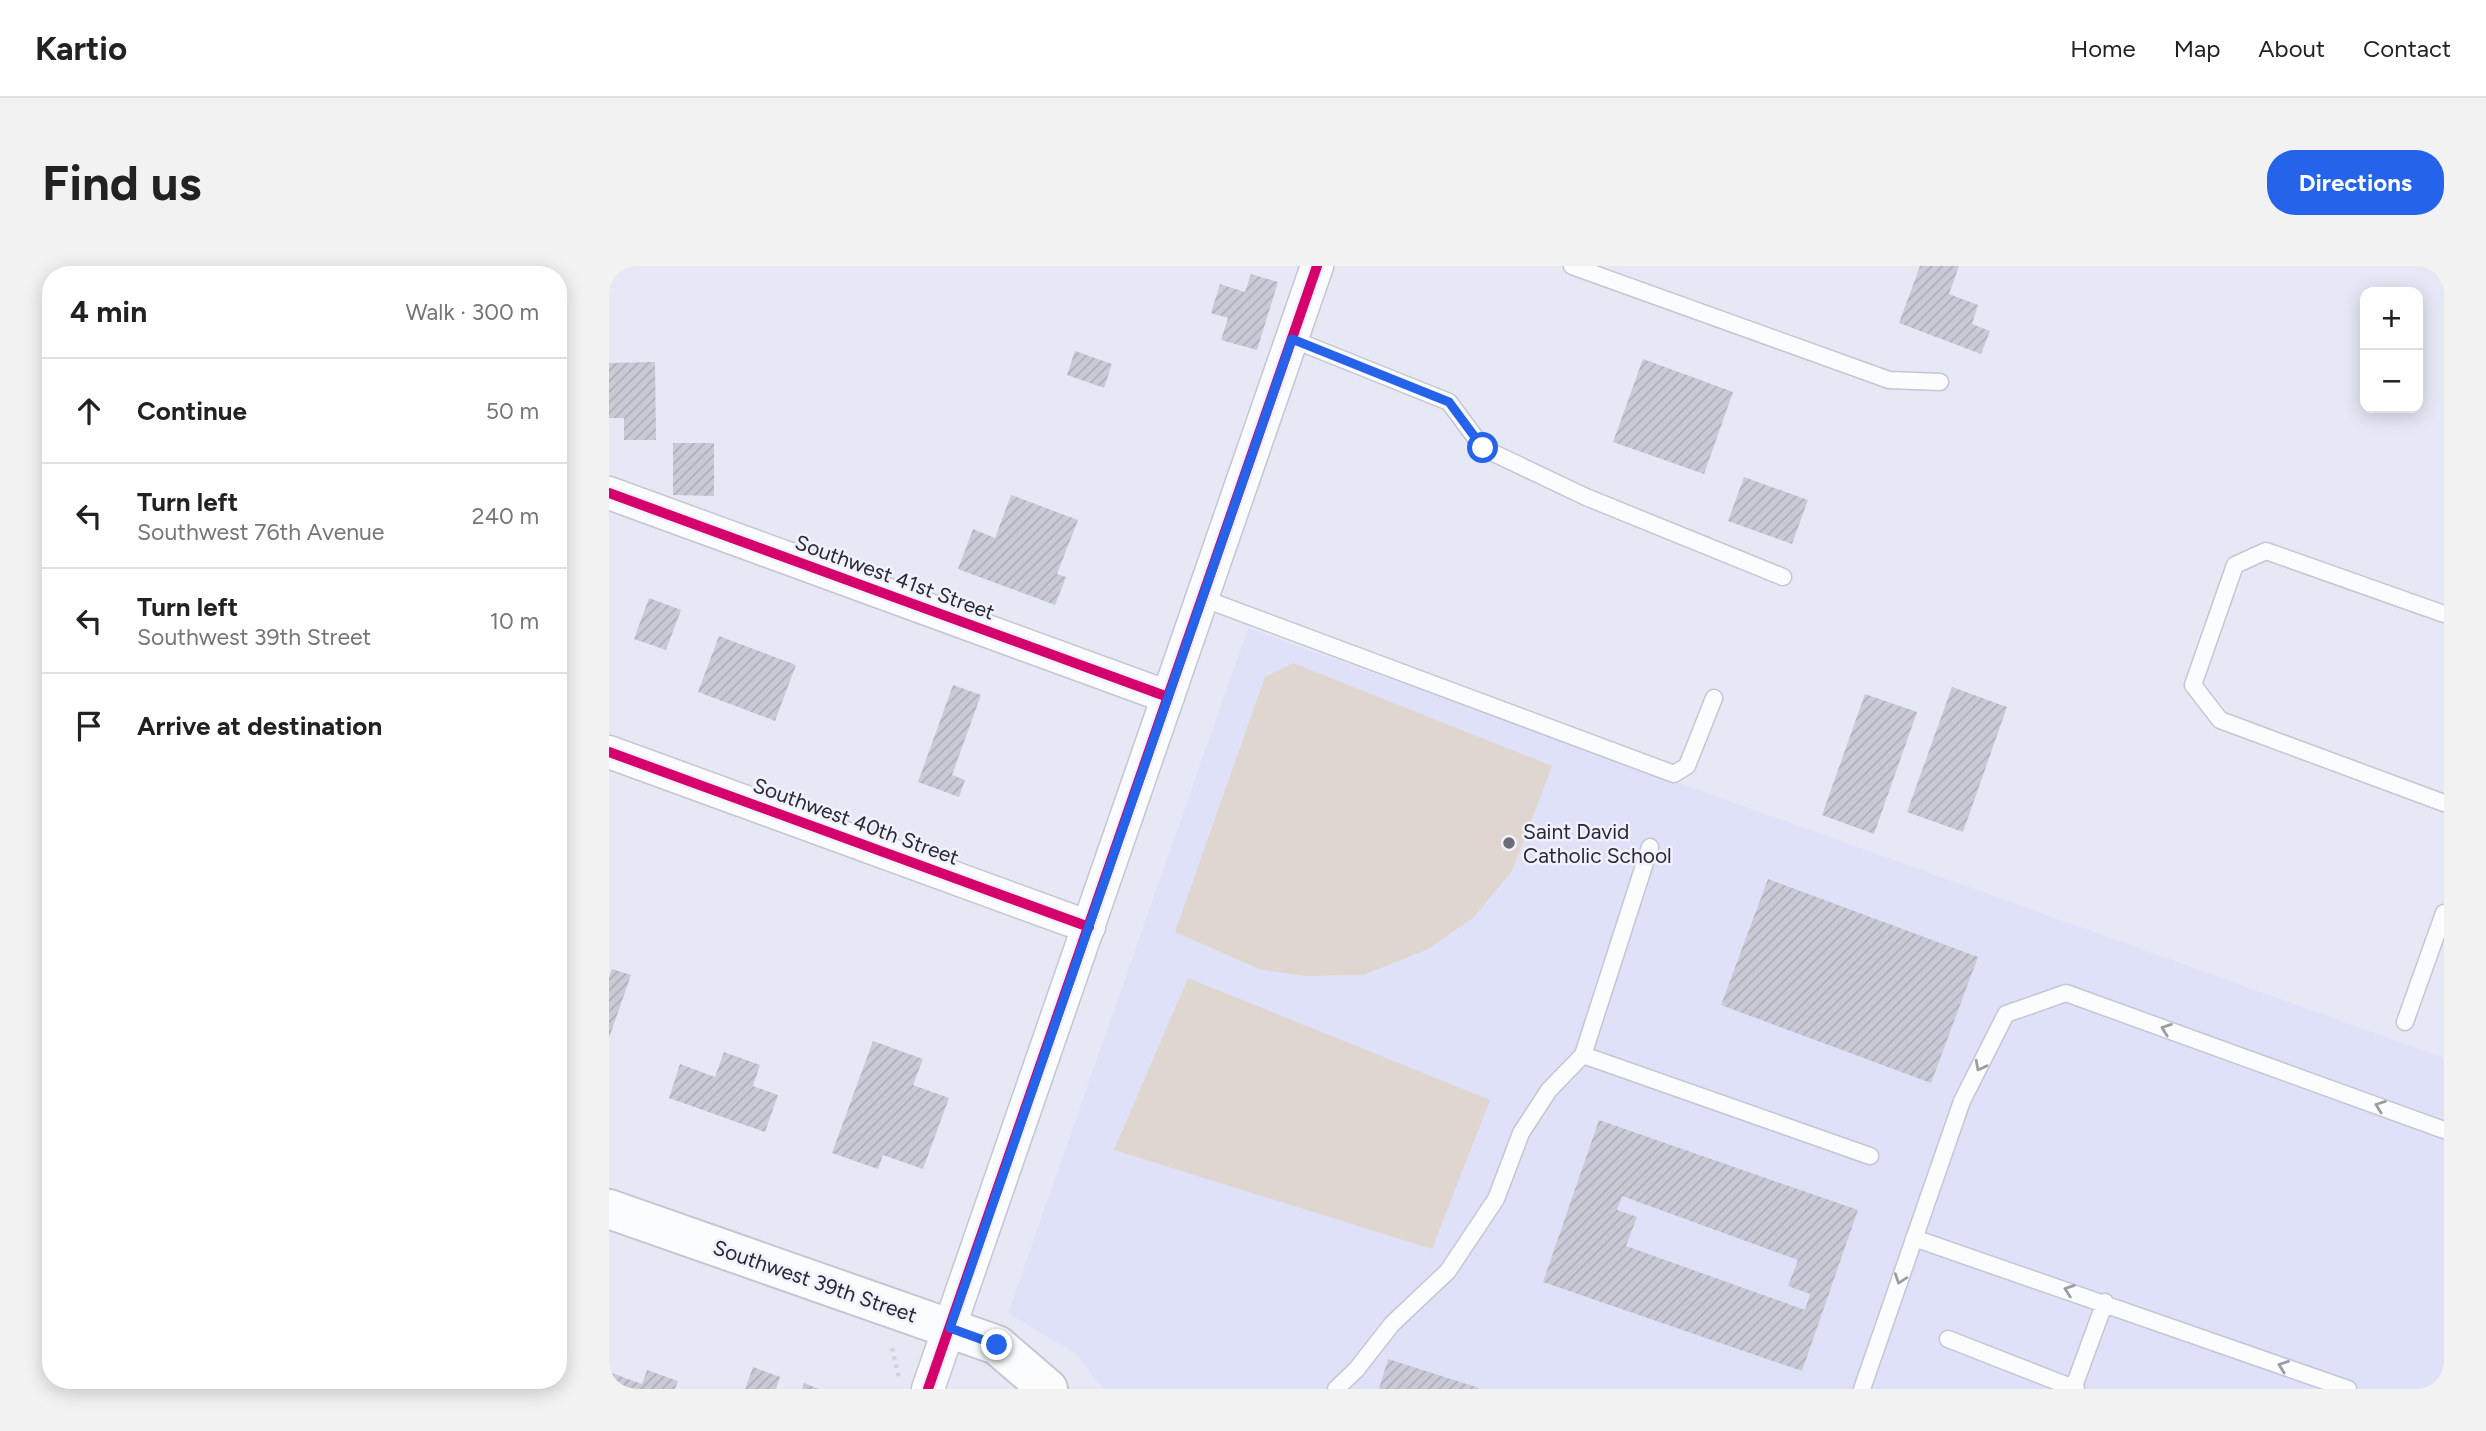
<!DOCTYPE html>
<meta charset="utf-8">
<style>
:root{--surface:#fff;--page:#f2f2f2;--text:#222;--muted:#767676;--line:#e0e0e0;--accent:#2563eb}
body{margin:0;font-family:Figtree,sans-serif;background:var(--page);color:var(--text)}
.controls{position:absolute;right:21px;top:21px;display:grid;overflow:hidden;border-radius:14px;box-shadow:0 4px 18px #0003}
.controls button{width:63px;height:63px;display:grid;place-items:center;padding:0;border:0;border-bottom:2px solid var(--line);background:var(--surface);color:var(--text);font:35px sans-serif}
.stop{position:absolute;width:21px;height:21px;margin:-16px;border:5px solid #2563eb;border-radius:50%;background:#fff}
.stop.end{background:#2563eb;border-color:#fff;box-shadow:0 2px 7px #0008}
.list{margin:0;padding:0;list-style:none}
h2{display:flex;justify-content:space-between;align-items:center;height:91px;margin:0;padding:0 28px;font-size:30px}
h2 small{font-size:23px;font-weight:400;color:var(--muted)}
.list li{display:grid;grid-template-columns:46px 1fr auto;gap:21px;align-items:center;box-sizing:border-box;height:105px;padding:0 28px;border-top:2px solid var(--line)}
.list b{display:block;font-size:26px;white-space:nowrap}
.list p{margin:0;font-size:23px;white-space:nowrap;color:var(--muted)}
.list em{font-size:23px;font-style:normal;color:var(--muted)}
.icon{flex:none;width:38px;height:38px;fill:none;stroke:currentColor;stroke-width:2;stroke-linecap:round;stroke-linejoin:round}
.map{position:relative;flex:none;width:1835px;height:1123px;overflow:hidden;border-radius:28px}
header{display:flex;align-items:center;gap:42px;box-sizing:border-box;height:98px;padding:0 35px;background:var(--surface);border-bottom:2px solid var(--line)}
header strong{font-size:33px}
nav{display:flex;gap:38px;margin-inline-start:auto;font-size:24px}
.intro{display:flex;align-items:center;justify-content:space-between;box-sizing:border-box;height:168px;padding:0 42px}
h1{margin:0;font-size:49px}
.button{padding:18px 32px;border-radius:28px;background:var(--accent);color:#fff;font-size:24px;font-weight:700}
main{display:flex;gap:42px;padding:0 42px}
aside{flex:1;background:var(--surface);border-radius:28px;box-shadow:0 4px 18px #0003}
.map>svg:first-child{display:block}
.built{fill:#dfe1f9}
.park{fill:#dfd6d0}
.building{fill:url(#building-hatch);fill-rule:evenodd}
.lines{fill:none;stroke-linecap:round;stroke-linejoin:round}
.lane-casing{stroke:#c5c6d1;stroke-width:19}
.street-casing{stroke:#c5c6d1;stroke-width:35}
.secondary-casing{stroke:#c5c6d1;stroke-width:42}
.path{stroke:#d3d3d7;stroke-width:4.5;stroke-dasharray:3.5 5;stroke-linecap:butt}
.lane{stroke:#fbfcfe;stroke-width:16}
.street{stroke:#fbfcfe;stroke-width:32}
.secondary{stroke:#fbfcfe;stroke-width:38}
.cycleway-casing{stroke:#f0f1fc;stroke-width:15}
.cycleway{stroke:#d6006c;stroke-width:10}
.oneway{stroke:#9c9da2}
.route{stroke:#2563eb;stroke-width:9}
.poi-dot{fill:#6b6c77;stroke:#f0f1fc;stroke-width:2.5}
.labels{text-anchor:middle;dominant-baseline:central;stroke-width:5;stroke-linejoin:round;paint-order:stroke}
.street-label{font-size:21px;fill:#282932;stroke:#f0f1fc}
.poi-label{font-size:21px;fill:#282932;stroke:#f0f1fc;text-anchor:start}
</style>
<header>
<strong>Kartio</strong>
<nav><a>Home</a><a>Map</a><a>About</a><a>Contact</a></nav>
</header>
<div class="intro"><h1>Find us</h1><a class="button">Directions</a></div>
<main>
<aside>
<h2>4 min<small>Walk · 300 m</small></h2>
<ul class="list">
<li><svg class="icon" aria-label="ahead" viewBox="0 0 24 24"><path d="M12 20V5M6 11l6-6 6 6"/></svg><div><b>Continue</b></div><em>50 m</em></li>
<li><svg class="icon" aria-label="left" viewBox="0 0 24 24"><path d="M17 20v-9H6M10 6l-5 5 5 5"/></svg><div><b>Turn left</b><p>Southwest 76th Avenue</p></div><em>240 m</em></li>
<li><svg class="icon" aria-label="left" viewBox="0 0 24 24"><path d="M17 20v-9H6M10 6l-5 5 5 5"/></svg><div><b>Turn left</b><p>Southwest 39th Street</p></div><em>10 m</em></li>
<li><svg class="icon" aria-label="arrive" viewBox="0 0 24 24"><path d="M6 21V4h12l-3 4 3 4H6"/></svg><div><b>Arrive at destination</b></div></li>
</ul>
</aside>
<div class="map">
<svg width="1835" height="1123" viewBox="0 0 1835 1123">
<defs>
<pattern id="building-hatch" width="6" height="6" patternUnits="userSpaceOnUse" patternTransform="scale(1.75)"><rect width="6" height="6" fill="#c9cad6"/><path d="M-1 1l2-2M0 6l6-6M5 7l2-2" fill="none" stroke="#adaeb8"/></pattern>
</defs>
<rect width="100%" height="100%" fill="#e7e8f6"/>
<path class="built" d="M639,362L1835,792V1123H494L467,1088L399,1047Z"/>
<path class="park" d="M684,397L943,500L903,605L865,651L819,683L754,709L695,710L650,703L566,666L656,411Z
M579,712L881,834L823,983L505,884Z"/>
<path class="building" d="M1311,0H1350L1340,28L1369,39L1363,58L1381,65L1372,88L1290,57Z
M642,8L669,16L648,84L612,74L619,52L602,47L611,18L636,26Z
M466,85L503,98L495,122L458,109Z
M1034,93L1124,126L1095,208L1004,176Z
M46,96L47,174H15V152H0V97Z
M64,177H105V230L64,229Z
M1135,211L1199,234L1183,278L1119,255Z
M402,229L469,254L448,308L457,311L446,339L349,303L364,263L386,272Z
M40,332L72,344L57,384L25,373Z
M110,370L187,399L166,455L89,426Z
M344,419L372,429L343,509L356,514L350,531L309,516Z
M1343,421L1398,441L1354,566L1298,546Z
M1256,428L1308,446L1265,568L1213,549Z
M1159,613L1369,691L1322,817L1112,739Z
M3,703L22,709L0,772V711Z
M264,775L314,793L304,819L340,832L314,903L274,889L269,903L223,887Z
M115,786L151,799L144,820L169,829L156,866L60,832L71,798L106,811Z
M990,854L1249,944L1193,1105L934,1016ZM1013,930L1189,994L1179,1020L1201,1028L1196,1044L1017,980L1028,951L1008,944Z
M779,1093L870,1122V1123H770Z
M144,1101L171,1111L167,1123H136Z
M38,1104L69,1115L66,1123H0V1106L33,1118Z
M195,1117L210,1123H193Z"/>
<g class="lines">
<g class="lane-casing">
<path id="lane" d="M963,0L1280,114L1331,116
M683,73L840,136L874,182L977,231L1174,311
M593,332L1065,508L1078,500L1105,432
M1835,348L1657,285L1626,299L1584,419L1611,454L1835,537
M1796,756L1835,647
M974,789L1041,581
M1305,972L1739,1123
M1339,1073L1467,1123
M727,1123L747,1104L783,1058L839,1005L887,933L912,867L940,824L974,789L1261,890
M1253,1123L1353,835L1397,748L1457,727L1835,864
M1464,1123L1496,1036"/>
</g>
<g class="street-casing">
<path id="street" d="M0,227L559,431
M0,486L480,661
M319,1123L708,0"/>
</g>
<g class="secondary-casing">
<path id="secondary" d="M0,943L388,1079L439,1123"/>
</g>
<path class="path" d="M283,1082L290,1112"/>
<use href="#lane" class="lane"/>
<use href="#street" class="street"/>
<use href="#secondary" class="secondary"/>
<g class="cycleway-casing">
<path id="cycleway" d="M0,227L559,431
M0,486L480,661
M319,1123L708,0"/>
</g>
<use href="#cycleway" class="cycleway"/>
</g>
<defs><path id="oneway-chevron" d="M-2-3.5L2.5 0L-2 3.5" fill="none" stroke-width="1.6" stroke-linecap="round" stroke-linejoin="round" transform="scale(1.75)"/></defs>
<g class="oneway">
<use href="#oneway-chevron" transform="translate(1557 763) rotate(-160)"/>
<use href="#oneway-chevron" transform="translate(1371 800) rotate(117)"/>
<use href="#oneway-chevron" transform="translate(1771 840) rotate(-160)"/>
<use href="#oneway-chevron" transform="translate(1291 1013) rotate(109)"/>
<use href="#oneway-chevron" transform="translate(1460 1024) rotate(-161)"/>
<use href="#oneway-chevron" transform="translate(1674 1100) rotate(-160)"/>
</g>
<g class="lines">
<path class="route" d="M388,1079L341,1062L683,73L840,136L874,182"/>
</g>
<circle class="poi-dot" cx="900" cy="577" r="7"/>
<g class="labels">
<g class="street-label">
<text transform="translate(286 311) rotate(20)">Southwest 41st Street</text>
<text transform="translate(247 555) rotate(20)">Southwest 40th Street</text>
<text transform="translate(206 1015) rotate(19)">Southwest 39th Street</text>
</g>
<g class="poi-label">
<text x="914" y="565">Saint David<tspan x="914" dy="24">Catholic School</tspan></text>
</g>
</g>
</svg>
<div class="controls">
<button>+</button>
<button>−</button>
</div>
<div class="stop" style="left:874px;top:182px"></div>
<div class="stop end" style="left:388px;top:1079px"></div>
</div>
</main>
